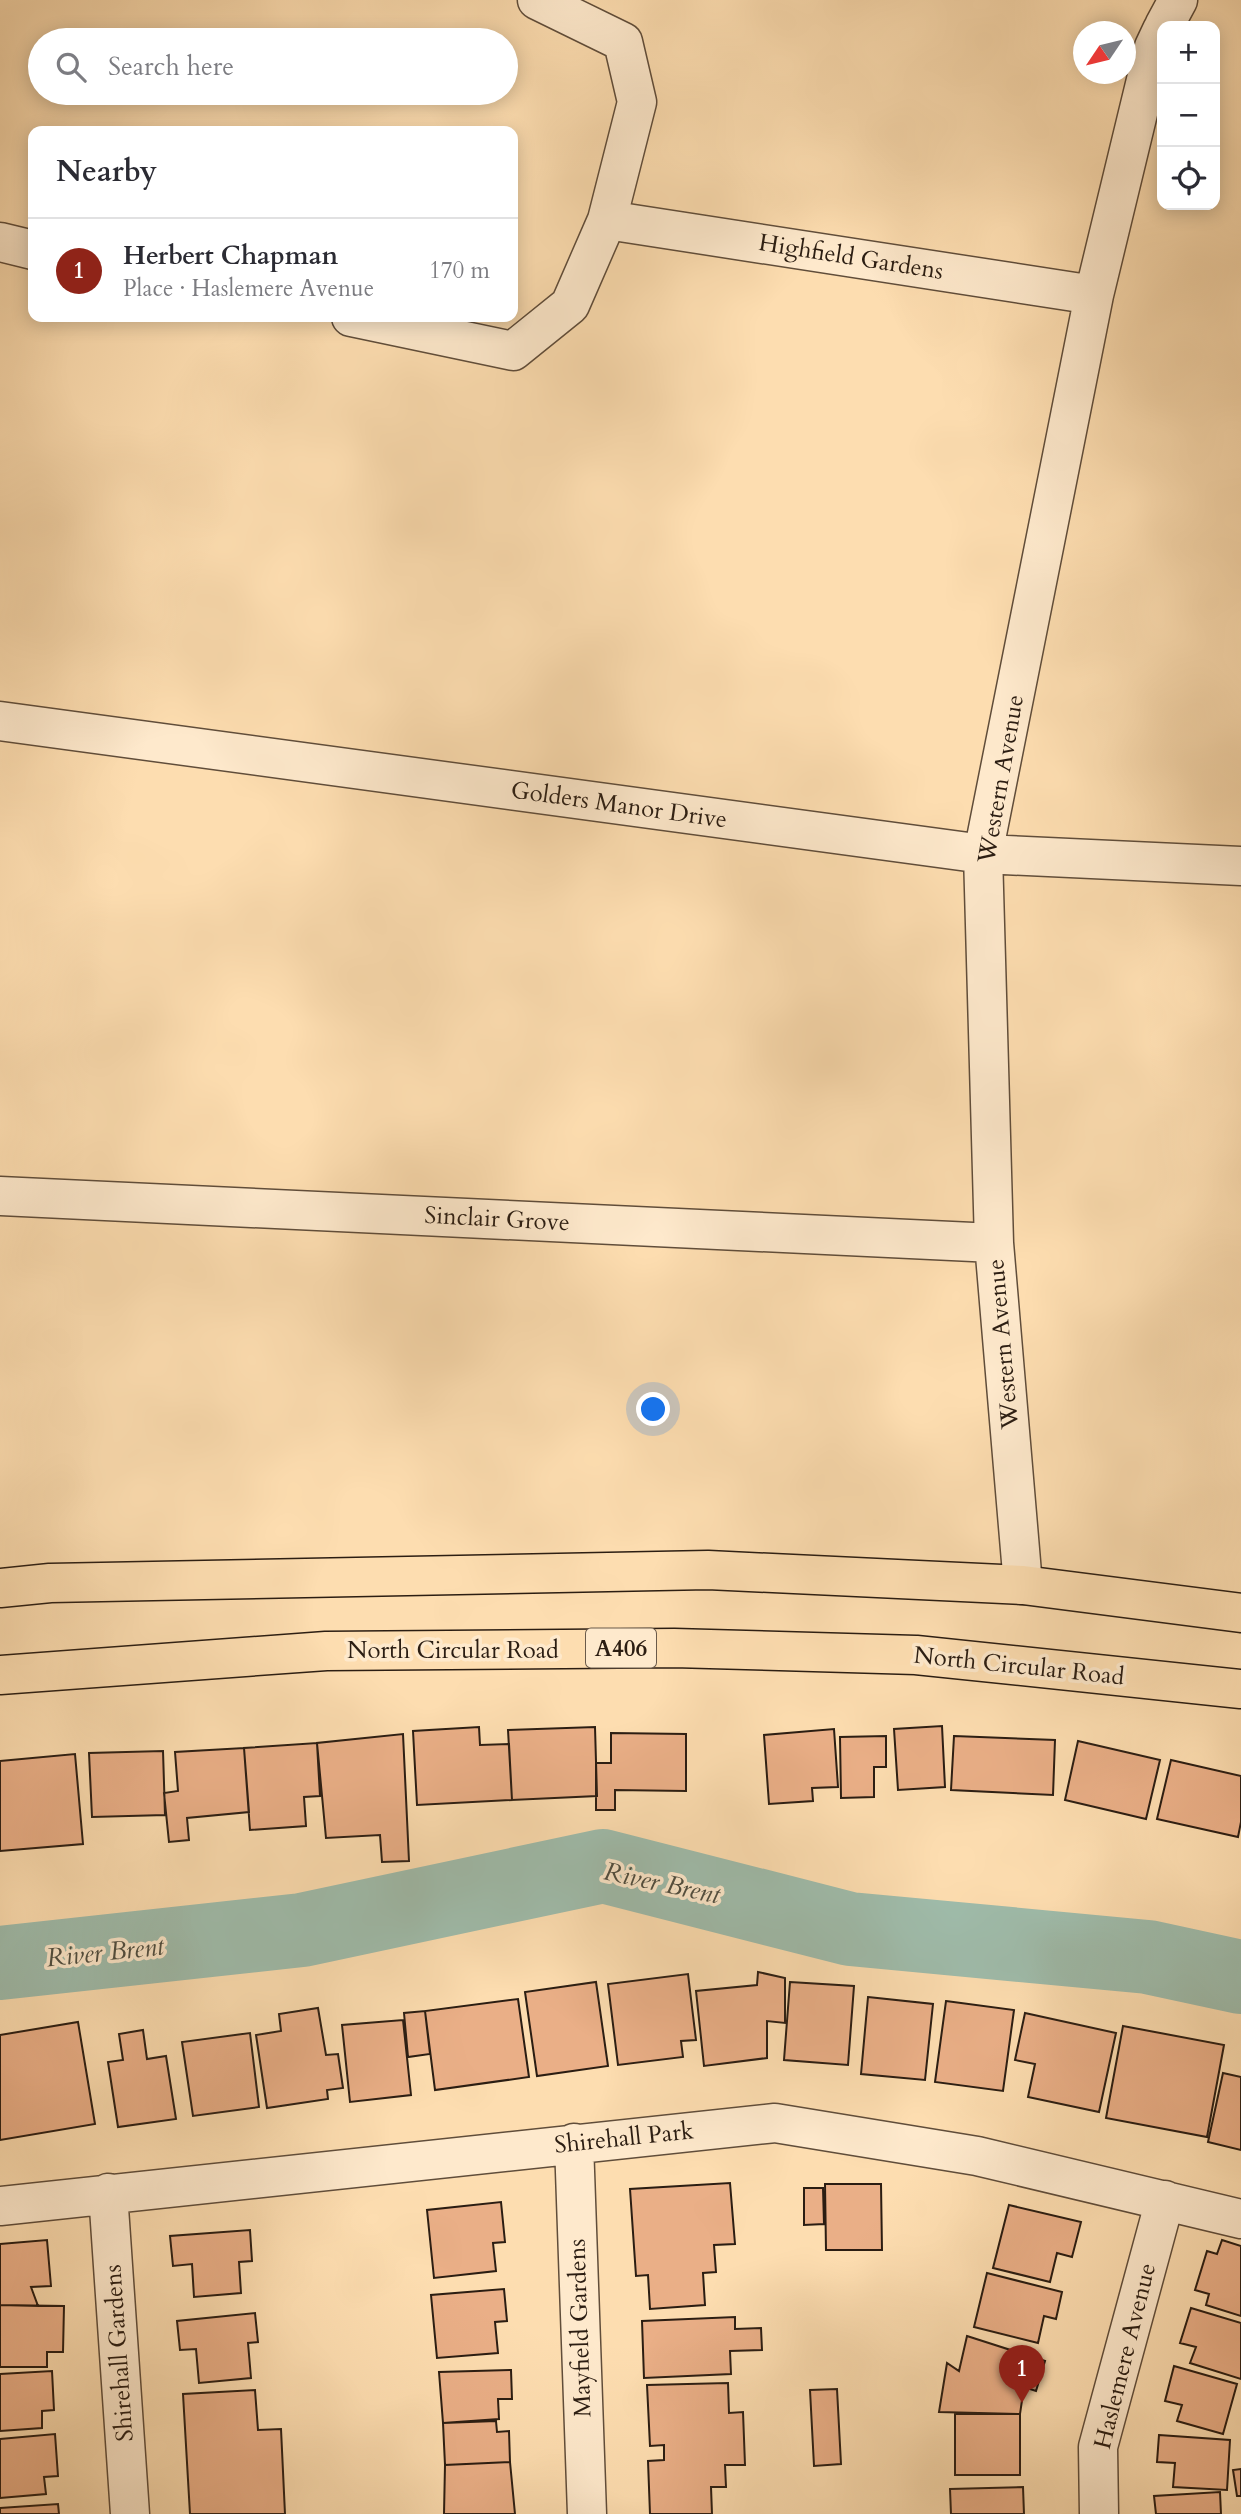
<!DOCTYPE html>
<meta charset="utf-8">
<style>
:root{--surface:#fff;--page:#f7f7f7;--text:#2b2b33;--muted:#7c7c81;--line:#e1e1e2;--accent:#8f2418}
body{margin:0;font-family:Cardo,serif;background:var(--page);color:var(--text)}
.controls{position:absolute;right:21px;top:21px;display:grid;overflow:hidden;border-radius:14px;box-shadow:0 4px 18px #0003}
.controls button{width:63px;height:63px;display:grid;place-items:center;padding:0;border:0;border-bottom:2px solid var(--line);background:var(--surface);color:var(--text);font:35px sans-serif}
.compass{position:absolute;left:1073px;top:21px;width:63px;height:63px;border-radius:50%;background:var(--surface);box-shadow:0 4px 18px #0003;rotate:235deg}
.you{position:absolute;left:654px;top:1410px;width:24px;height:24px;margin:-18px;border:5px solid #fff;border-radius:50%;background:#1a73e8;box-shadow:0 0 0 10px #1a73e833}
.badge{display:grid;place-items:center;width:46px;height:46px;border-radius:50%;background:var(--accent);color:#fff;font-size:23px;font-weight:700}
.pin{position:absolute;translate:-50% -58px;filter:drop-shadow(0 2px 4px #0008)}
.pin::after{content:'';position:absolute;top:37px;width:24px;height:21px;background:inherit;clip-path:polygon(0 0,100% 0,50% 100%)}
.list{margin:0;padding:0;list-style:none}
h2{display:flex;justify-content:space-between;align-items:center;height:91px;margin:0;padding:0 28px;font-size:30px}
h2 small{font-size:23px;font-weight:400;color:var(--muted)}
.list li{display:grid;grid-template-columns:46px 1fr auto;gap:21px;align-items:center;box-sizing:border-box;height:105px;padding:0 28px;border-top:2px solid var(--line)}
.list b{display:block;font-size:26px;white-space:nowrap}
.list p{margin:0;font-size:23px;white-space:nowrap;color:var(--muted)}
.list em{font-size:23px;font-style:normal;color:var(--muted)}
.icon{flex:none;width:38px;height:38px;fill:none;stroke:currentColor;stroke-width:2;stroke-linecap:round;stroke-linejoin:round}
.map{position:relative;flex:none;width:1241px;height:2514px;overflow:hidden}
.search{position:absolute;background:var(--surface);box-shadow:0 4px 18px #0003;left:28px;top:28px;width:490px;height:77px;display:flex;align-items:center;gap:18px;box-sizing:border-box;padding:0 24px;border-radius:38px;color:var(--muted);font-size:26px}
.panel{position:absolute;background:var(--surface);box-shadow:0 4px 18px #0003;left:28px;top:126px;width:490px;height:196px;border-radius:14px}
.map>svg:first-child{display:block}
.green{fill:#c5bf87;stroke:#786e4c;stroke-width:2}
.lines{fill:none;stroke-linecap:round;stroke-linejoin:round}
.river{stroke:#9fbcab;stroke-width:74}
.building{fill:#eaaf87;stroke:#2b1d12;stroke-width:2}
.minor-casing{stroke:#604d3a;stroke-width:41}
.trunk-casing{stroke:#2b1d12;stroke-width:41}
.minor{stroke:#fee9cc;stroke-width:38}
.trunk{stroke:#fdddb0;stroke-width:38}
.labels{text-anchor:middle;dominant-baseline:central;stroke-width:7;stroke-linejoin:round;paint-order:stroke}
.shield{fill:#fee9cc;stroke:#6a5a4a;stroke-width:2}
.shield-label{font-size:23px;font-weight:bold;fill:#2b1d12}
.street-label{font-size:24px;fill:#2b1d12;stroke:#fee9cc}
.water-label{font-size:26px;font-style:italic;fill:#4e4d40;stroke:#fee9cc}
</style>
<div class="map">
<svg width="1241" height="2514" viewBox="0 0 1241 2514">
<rect width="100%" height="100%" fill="#fdddb0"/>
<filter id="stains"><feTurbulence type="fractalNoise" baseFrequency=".00286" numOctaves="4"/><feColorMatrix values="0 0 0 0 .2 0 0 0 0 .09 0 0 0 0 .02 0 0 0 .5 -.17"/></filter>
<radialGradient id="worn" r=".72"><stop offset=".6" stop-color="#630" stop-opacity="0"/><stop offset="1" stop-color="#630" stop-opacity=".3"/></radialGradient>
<path class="green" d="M627,1849L678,1855L821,1903L879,1914H1029L1120,1926L1241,1955V2001L1154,1976L1069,1962L986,1952L897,1955L837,1948L785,1934L675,1892L598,1893L510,1915L340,1942L207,1949L132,1961L0,1973V1942L315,1908L503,1875L583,1850Z"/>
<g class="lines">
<path class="river" d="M0,1963L302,1930L603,1866L850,1929L1148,1957L1241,1977"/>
</g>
<path class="building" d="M942,1726L945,1787L898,1790L894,1729Z
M479,1727L480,1745L509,1744L512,1800L417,1805L413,1731Z
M595,1727L597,1796L512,1800L508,1730Z
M834,1729L838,1787L812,1788L813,1801L769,1804L764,1735Z
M611,1733L686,1734V1791L615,1790V1810H596V1763H611Z
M403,1734L409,1861L382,1862L380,1835L326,1838L317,1743Z
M886,1736V1767H874V1797L841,1798L840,1737Z
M954,1736L1055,1740L1053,1795L951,1790Z
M1078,1741L1160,1760L1146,1819L1065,1800Z
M317,1743L320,1796L304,1797L306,1826L250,1830L244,1748Z
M244,1748L249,1812L187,1818L189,1840L169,1842L164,1793L178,1791L175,1752Z
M163,1751L165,1815L92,1817L89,1753Z
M75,1754L83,1844L0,1851V1761Z
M1171,1760L1241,1776V1822L1238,1837L1157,1819Z
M758,1972L785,1978V2023L767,2021V2058L704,2066L696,1991L757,1985Z
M688,1974L696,2040L681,2041L683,2057L618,2065L608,1984Z
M596,1982L608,2066L537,2076L525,1992Z
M790,1982L854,1986L848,2065L784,2060Z
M868,1997L933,2004L925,2080L861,2074Z
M518,1999L529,2077L435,2090L425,2011Z
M946,2001L1014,2010L1003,2091L935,2082Z
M318,2008L326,2055L338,2054L343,2088L327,2090L328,2099L267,2108L256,2035L281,2031L279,2014Z
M425,2011L430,2054L408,2057L404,2013Z
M1025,2013L1116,2033L1099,2112L1028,2097L1035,2064L1015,2060Z
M403,2020L411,2095L350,2102L342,2025Z
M78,2022L95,2124L0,2140V2035Z
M1123,2026L1224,2045L1207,2137L1106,2118Z
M143,2030L147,2059L166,2056L176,2119L118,2127L108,2062L123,2060L119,2034Z
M250,2033L259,2107L193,2116L182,2042Z
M1223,2073L1241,2077V2150L1208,2142Z
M730,2183L735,2244L714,2245L716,2272L703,2273L705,2305L650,2309L648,2275L636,2276L630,2189Z
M825,2184H881L882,2250H826Z
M804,2188H823L824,2224L804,2225Z
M501,2202L505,2242L493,2243L496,2271L434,2278L427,2210Z
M1009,2205L1081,2222L1072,2257L1057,2253L1050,2282L993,2268Z
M250,2230L252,2261L239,2262L241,2293L194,2297L192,2264L173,2266L170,2236Z
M47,2240L51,2286L31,2287L38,2306L0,2305V2244Z
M1222,2240L1241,2246V2316L1206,2305L1209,2294L1195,2290L1207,2251L1217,2254Z
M987,2273L1062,2292L1056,2319L1044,2316L1038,2343L974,2327Z
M504,2289L507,2321L495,2322L498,2353L437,2358L431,2295Z
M0,2305L64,2306L63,2352H47V2367H0Z
M1191,2308L1241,2323V2379L1190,2363L1196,2347L1180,2343Z
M255,2313L258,2342L248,2343L251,2378L199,2383L196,2349L180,2350L177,2321Z
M735,2317V2329L761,2328L762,2350L730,2351L731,2374L644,2378L642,2321Z
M967,2336L1045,2361L1036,2391L1024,2387L1020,2414L939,2412L947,2363L959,2371Z
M1174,2366L1237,2384L1223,2434L1177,2421L1182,2405L1165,2401Z
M511,2370L512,2399H498L499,2419L443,2423L439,2372Z
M52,2371L54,2410L42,2411V2428L0,2431V2374Z
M728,2383L729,2413L743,2412L745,2465H725L726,2487H711L712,2514H650L648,2461L664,2460V2445L650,2446L647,2385Z
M837,2389L841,2464L814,2466L810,2390Z
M255,2390L258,2430L281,2429L285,2514H190L183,2394Z
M955,2414H1020V2475H955Z
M496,2421L497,2432L509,2431L510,2462L445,2465L443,2423Z
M55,2434L58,2476L44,2477L46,2494L0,2498V2439Z
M1159,2435L1230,2440L1227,2490L1173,2487L1175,2463L1157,2462Z
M510,2462L515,2514H444L445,2465Z
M1241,2469V2496H1237L1233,2470Z
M1023,2487L1024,2514H951L950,2489Z
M1220,2492L1221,2514H1156L1154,2496Z
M58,2504L59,2514H0V2508Z"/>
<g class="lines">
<g class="minor-casing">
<path id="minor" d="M537,0L623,42L637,102L607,220
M1164,26L1178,0
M0,242L33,250
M351,317L513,351L570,305L607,220L1094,295
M0,721L983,854L1241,866
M0,1196L994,1243
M1023,1585L994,1243L983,854L1094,295L1154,47L1162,30
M574,2143L587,2514
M108,2193L130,2514
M0,2206L775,2123L977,2156L1241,2219
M1099,2514L1098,2447L1165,2200"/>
</g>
<g class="trunk-casing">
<path id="trunk" d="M0,1588L50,1583L708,1570L1023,1585L1241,1613
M0,1675L326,1651L674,1648L916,1655L1241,1689"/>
</g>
<use href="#minor" class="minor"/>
<use href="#trunk" class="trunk"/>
</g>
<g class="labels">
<rect class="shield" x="586" y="1628.5" width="70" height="39" rx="5"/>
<g class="shield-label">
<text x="621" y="1648">A406</text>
</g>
<g class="street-label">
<text transform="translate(851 257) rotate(9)">Highfield Gardens</text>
<text transform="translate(1001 779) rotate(-80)">Western Avenue</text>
<text transform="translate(619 805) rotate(8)">Golders Manor Drive</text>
<text transform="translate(497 1219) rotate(3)">Sinclair Grove</text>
<text transform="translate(1003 1344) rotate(-95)">Western Avenue</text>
<text x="453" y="1650">North Circular Road</text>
<text transform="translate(1019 1666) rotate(6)">North Circular Road</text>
<text transform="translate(624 2138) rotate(-6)">Shirehall Park</text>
<text transform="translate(580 2328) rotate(-92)">Mayfield Gardens</text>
<text transform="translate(119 2353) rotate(-94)">Shirehall Gardens</text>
<text transform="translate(1125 2356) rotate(-76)">Haslemere Avenue</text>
</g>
<g class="water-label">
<text transform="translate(662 1883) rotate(12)">River Brent</text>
<text transform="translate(105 1952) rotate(-6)">River Brent</text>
</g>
</g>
<rect width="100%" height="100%" filter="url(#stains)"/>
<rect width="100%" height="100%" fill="url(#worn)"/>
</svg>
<div class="controls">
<button>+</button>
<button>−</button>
<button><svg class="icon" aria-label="locate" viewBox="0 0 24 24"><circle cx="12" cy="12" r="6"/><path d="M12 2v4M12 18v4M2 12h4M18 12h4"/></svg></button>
</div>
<svg class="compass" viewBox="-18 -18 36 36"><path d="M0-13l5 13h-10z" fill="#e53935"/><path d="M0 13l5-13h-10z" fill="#7c7c81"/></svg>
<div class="you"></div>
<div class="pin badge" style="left:1022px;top:2403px">1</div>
<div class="search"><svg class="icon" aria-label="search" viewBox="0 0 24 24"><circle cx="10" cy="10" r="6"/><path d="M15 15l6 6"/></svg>Search here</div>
<section class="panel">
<h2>Nearby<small></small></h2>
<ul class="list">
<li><span class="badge">1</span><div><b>Herbert Chapman</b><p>Place · Haslemere Avenue</p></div><em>170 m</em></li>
</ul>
</section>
</div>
